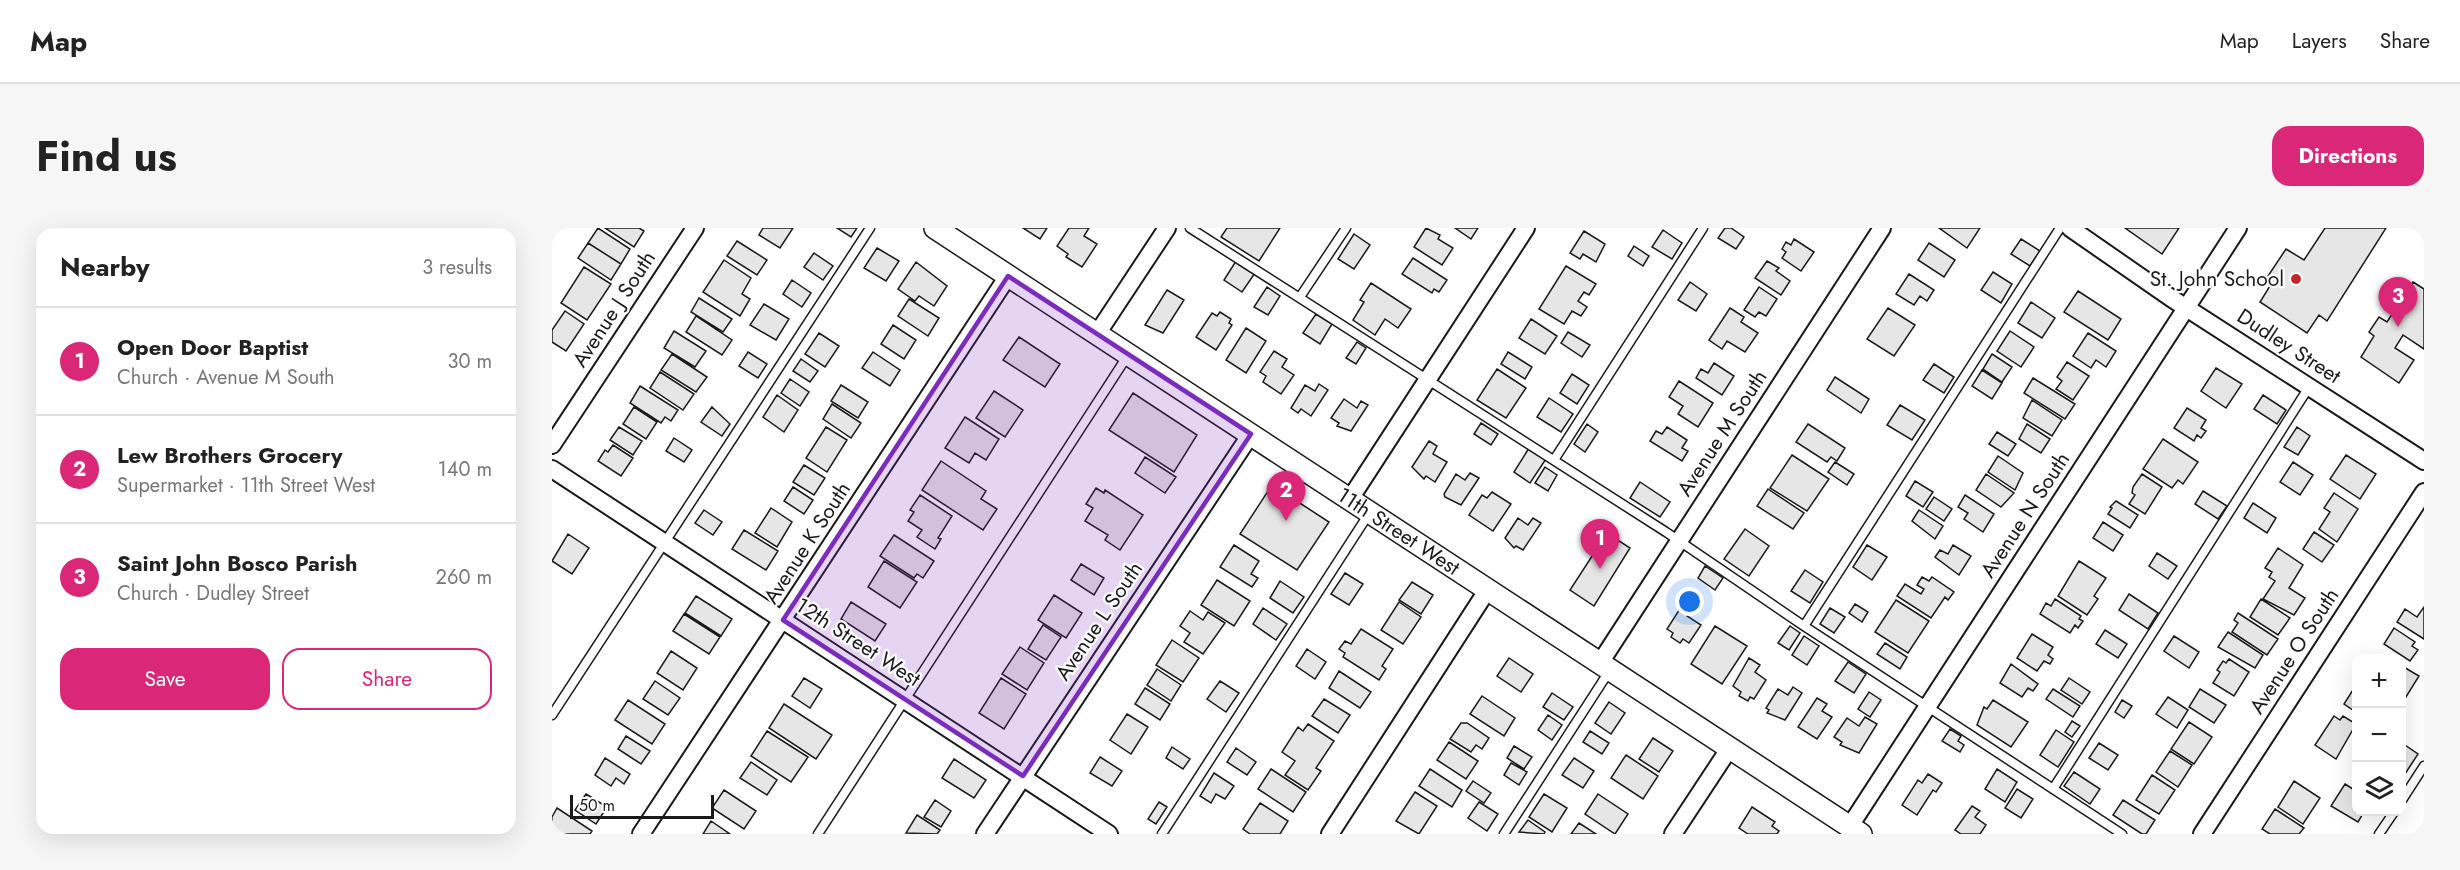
<!DOCTYPE html>
<meta charset="utf-8">
<style>
:root{--surface:#fff;--page:#f6f6f6;--text:#222;--muted:#767676;--line:#e0e0e0;--accent:#db2777}
body{margin:0;font-family:Jost,sans-serif;background:var(--page);color:var(--text)}
.controls{position:absolute;right:18px;bottom:18px;display:grid;overflow:hidden;border-radius:12px;box-shadow:0 6px 24px #0002}
.controls button{width:54px;height:54px;display:grid;place-items:center;padding:0;border:0;border-bottom:2px solid var(--line);background:var(--surface);color:var(--text);font:30px sans-serif}
.scale{position:absolute;left:18px;bottom:15px;width:144px;box-sizing:border-box;padding-left:6px;border:3px solid #1a1a1a;border-top:0;font-size:16px;line-height:21px;white-space:nowrap;color:#1a1a1a;-webkit-text-stroke:4px #fff;paint-order:stroke}
.you{position:absolute;left:1138px;top:374px;width:21px;height:21px;margin:-15px;border:4px solid #fff;border-radius:50%;background:#1a73e8;box-shadow:0 0 0 9px #1a73e833}
.badge{display:grid;place-items:center;width:39px;height:39px;border-radius:50%;background:var(--accent);color:#fff;font-size:20px;font-weight:700}
.pin{position:absolute;translate:-50% -50px;filter:drop-shadow(0 2px 3px #0008)}
.pin::after{content:'';position:absolute;top:32px;width:21px;height:18px;background:inherit;clip-path:polygon(0 0,100% 0,50% 100%)}
.list{margin:0;padding:0;list-style:none}
h2{display:flex;justify-content:space-between;align-items:center;height:78px;margin:0;padding:0 24px;font-size:26px}
h2 small{font-size:20px;font-weight:400;color:var(--muted)}
.list li{display:grid;grid-template-columns:39px 1fr auto;gap:18px;align-items:center;box-sizing:border-box;height:108px;padding:0 24px;border-top:2px solid var(--line)}
.list b{display:block;font-size:22px;white-space:nowrap}
.list p{margin:0;font-size:20px;white-space:nowrap;color:var(--muted)}
.list em{font-size:20px;font-style:normal;color:var(--muted)}
.actions{display:flex;gap:12px;padding:18px 24px}
.actions a{flex:1;padding:14px 0;border:2px solid var(--accent);border-radius:18px;text-align:center;font-size:21px;color:var(--accent)}
.actions .main{background:var(--accent);color:#fff}
.icon{flex:none;width:33px;height:33px;fill:none;stroke:currentColor;stroke-width:2;stroke-linecap:round;stroke-linejoin:round}
.map{position:relative;flex:none;width:1872px;height:606px;overflow:hidden;border-radius:18px}
header{display:flex;align-items:center;gap:36px;box-sizing:border-box;height:84px;padding:0 30px;background:var(--surface);border-bottom:2px solid var(--line)}
header strong{font-size:28px}
nav{display:flex;gap:33px;margin-inline-start:auto;font-size:21px}
.intro{display:flex;align-items:center;justify-content:space-between;box-sizing:border-box;height:144px;padding:0 36px}
h1{margin:0;font-size:42px}
.button{padding:15px 27px;border-radius:18px;background:var(--accent);color:#fff;font-size:21px;font-weight:700}
main{display:flex;gap:36px;padding:0 36px}
aside{flex:1;background:var(--surface);border-radius:18px;box-shadow:0 6px 24px #0002}
.map>svg:first-child{display:block}
.building{fill:#e6e6e6;stroke:#1a1a1a;stroke-width:1.5}
.lines{fill:none;stroke-linecap:round;stroke-linejoin:round}
.service-casing{stroke:#1a1a1a;stroke-width:11}
.minor-casing{stroke:#1a1a1a;stroke-width:20}
.tertiary-casing{stroke:#1a1a1a;stroke-width:24}
.service{stroke:#fff;stroke-width:8}
.minor{stroke:#fff;stroke-width:16}
.tertiary{stroke:#fff;stroke-width:21}
.marked{fill:#7b2cbf;fill-opacity:0.2;stroke:#7b2cbf;stroke-width:4.5;stroke-linejoin:round}
.poi-dot{fill:#c62828;stroke:#fff;stroke-width:2}
.labels{text-anchor:middle;dominant-baseline:central;stroke-width:4.5;stroke-linejoin:round;paint-order:stroke}
.poi-label{font-size:21px;fill:#1a1a1a;stroke:#fff;text-anchor:end}
.street-label{font-size:21px;fill:#1a1a1a;stroke:#fff}
</style>
<header>
<strong>Map</strong>
<nav><a>Map</a><a>Layers</a><a>Share</a></nav>
</header>
<div class="intro"><h1>Find us</h1><a class="button">Directions</a></div>
<main>
<aside>
<h2>Nearby<small>3 results</small></h2>
<ul class="list">
<li><span class="badge">1</span><div><b>Open Door Baptist</b><p>Church · Avenue M South</p></div><em>30 m</em></li>
<li><span class="badge">2</span><div><b>Lew Brothers Grocery</b><p>Supermarket · 11th Street West</p></div><em>140 m</em></li>
<li><span class="badge">3</span><div><b>Saint John Bosco Parish</b><p>Church · Dudley Street</p></div><em>260 m</em></li>
</ul>
<div class="actions"><a class="main">Save</a><a>Share</a></div>
</aside>
<div class="map">
<svg width="1872" height="606" viewBox="0 0 1872 606">
<rect width="100%" height="100%" fill="#fff"/>
<path class="building" d="M46,0L78,21L69,36L36,15Z
M53,0H87L92,3L82,19Z
M211,0H241L228,20L207,7Z
M285,0H305L299,9Z
M471,0H495L488,11Z
M517,0H537L532,8L545,16L530,39L514,29L516,26L505,18Z
M675,0H728L707,33L669,9Z
M874,0L888,7L886,11L901,20L890,37L862,19Z
M903,0H926L919,11Z
M1173,0H1179L1192,9L1184,21L1166,10Z
M1387,0H1428L1415,20Z
M1573,0H1627L1610,26Z
M1773,0H1834L1775,93L1767,87L1755,105L1708,74L1718,58L1712,54L1734,21L1752,32Z
M1111,2L1130,15L1120,31L1100,19Z
M1032,3L1053,16L1044,34L1031,26L1028,31L1018,25Z
M802,6L818,17L802,41L786,31Z
M1242,11L1262,24L1249,43L1230,30L1234,24L1230,21L1234,14L1239,17Z
M1469,11L1488,23L1478,38L1459,26Z
M185,13L215,32L205,47L175,28Z
M36,15L69,36L59,52L26,30Z
M1377,15L1403,32L1392,49L1366,32Z
M1082,18L1097,28L1091,38L1076,28Z
M325,20L347,33L334,53L312,40Z
M262,25L281,38L271,52L252,39Z
M861,30L895,52L887,64L882,61L880,65L850,46Z
M172,32L199,50L190,66L198,71L188,88L151,64Z
M684,33L703,45L690,64L672,52Z
M1215,33L1227,40L1224,43L1238,53L1229,67L1203,50Z
M364,34L395,58L382,78L367,68L363,73L346,61Z
M1014,38L1044,56L1037,67L1032,64L1026,73L1035,79L1029,88L1020,83L1012,96L987,81Z
M32,39L59,56L35,92L9,75Z
M1441,44L1460,56L1449,75L1429,62Z
M1357,46L1382,62L1375,73L1368,68L1362,77L1344,66Z
M240,52L259,65L250,79L231,66Z
M1138,54L1155,66L1144,83L1126,72Z
M1861,54L1872,61V121L1851,107L1843,120L1862,132L1847,155L1809,129L1822,108L1817,104L1827,89L1835,94Z
M819,55L859,81L846,100L833,91L823,107L801,92L812,74L808,72Z
M715,59L728,68L716,87L702,79Z
M1207,59L1225,71L1214,88L1207,84L1203,89L1192,82Z
M615,62L632,72L611,105L593,97Z
M1526,63L1569,91L1556,112L1512,84Z
M147,70L180,91L171,104L139,84Z
M357,71L387,90L376,108L346,88Z
M1479,74L1503,90L1490,110L1466,95Z
M212,76L237,91L224,112L198,97Z
M1178,80L1192,89L1189,94L1206,105L1193,124L1175,113L1170,121L1157,112Z
M1336,80L1363,97L1342,128L1315,111Z
M13,83L32,96L14,123L0,114V102Z
M668,84L679,91L677,95L680,97L664,122L644,109L660,85L665,88Z
M764,86L780,96L768,116L751,105Z
M144,88L180,112L170,127L134,104Z
M979,91L1005,108L993,126L967,110Z
M341,97L364,112L352,131L329,116Z
M694,100L714,113L694,145L674,132Z
M122,103L154,123L143,139L112,120Z
M1458,103L1482,119L1469,139L1445,123Z
M1016,104L1038,117L1030,129L1009,115Z
M267,105L287,118L273,139L253,126Z
M1536,105L1564,123L1554,139L1544,132L1539,140L1521,128Z
M467,109L508,136L493,159L451,132Z
M805,114L814,120L804,136L794,130Z
M722,123L735,131L730,139L742,147L729,166L711,154L714,148L708,144Z
M196,124L215,136L206,150L187,138Z
M321,124L348,142L338,158L310,140Z
M956,124L980,139L973,151L949,136Z
M120,126L155,149L144,164L109,142Z
M1440,126L1460,139L1450,154L1431,141Z
M249,131L266,143L258,154L241,143Z
M1515,134L1537,148L1521,172L1504,161L1510,153L1505,149Z
M1162,135L1182,148L1170,167L1144,150L1149,141L1156,145Z
M1382,136L1402,149L1392,165L1371,152Z
M1664,140L1690,156L1674,180L1649,163Z
M945,141L974,160L954,190L925,172Z
M1430,142L1450,155L1440,171L1420,158Z
M108,144L142,166L131,182L98,160Z
M1020,146L1037,157L1025,176L1008,165Z
M1283,149L1317,171L1309,185L1275,162Z
M1481,150L1523,176L1513,191L1472,165Z
M238,151L257,164L248,178L229,165Z
M1127,153L1161,175L1146,199L1126,186L1131,178L1117,169Z
M767,156L776,162L759,188L749,181L746,185L739,180L753,157L763,163Z
M289,157L316,174L306,190L279,173Z
M88,158L126,182L119,193L113,189L109,195L78,175Z
M442,163L471,182L453,209L424,190Z
M581,165L645,207L622,244L557,202Z
M225,167L246,182L232,204L211,189Z
M1711,167L1734,182L1725,196L1702,181Z
M997,170L1021,186L1009,204L985,189Z
M792,171L805,180L809,173L816,177L799,203L785,198L787,195L779,190Z
M1480,172L1510,192L1500,208L1471,190Z
M280,176L309,195L299,210L271,191Z
M1348,177L1373,192L1360,212L1335,197Z
M82,179L105,194L94,211L71,196Z
M160,179L178,196L170,208L149,194Z
M1635,180L1654,192L1649,200L1654,203L1649,210L1645,207L1642,213L1622,200Z
M413,189L447,211L434,232L423,225L417,235L393,220Z
M929,195L946,206L939,217L922,206Z
M1035,196L1046,204L1033,224L1022,216Z
M1256,196L1293,220L1285,233L1279,229L1275,234L1244,214Z
M1475,196L1498,211L1489,225L1467,211Z
M67,199L90,213L81,227L58,212Z
M274,199L295,212L275,244L254,230Z
M1115,199L1135,212L1130,220L1136,223L1130,233L1098,213L1104,203L1110,206Z
M1745,199L1758,208L1746,227L1732,219Z
M1445,204L1464,216L1456,228L1437,216Z
M122,210L140,222L132,234L114,223Z
M1611,211L1646,234L1631,256L1626,252L1620,260L1591,241Z
M877,213L885,218L881,226L895,234L883,254L874,248L872,251L860,239Z
M61,217L81,230L69,248L46,233L53,222L56,224Z
M977,220L994,231L978,255L962,244Z
M1240,227L1277,251L1255,283L1218,260Z
M1794,227L1824,246L1808,271L1778,251Z
M1446,228L1471,245L1463,262L1436,244Z
M593,229L624,249L613,265L583,245Z
M389,233L434,263L429,271L445,281L431,302L370,262Z
M1283,234L1302,246L1295,257L1276,244Z
M1741,234L1761,247L1748,267L1728,254Z
M252,237L273,250L262,267L241,254Z
M993,239L1005,247L996,263L983,255Z
M918,245L927,250L909,277L893,269L892,266L904,246L913,252Z
M1434,246L1462,265L1449,279L1424,262Z
M1590,246L1610,259L1593,286L1577,276L1583,267L1580,265L1581,259Z
M1363,253L1381,264L1371,279L1354,268Z
M1088,254L1118,274L1108,289L1078,270Z
M720,257L777,294L745,342L688,306Z
M241,259L261,272L252,286L232,273Z
M544,260L552,265L553,262L591,287L568,322L553,312L556,307L533,293L541,280L534,276Z
M1216,261L1252,285L1241,301L1205,278Z
M1651,263L1675,278L1666,291L1643,276Z
M940,264L959,276L941,303L917,287L930,267L935,270Z
M1782,265L1806,281L1785,314L1767,301L1778,284L1772,280Z
M368,267L400,288L386,310L389,311L383,321L365,309L370,302L356,293L362,284L358,282Z
M1413,267L1442,286L1431,304L1412,291L1416,285L1406,279Z
M1382,269L1400,281L1392,293L1374,281Z
M1564,273L1586,287L1578,300L1556,286L1560,280L1558,279Z
M1701,275L1724,290L1715,305L1692,290Z
M219,280L240,294L225,319L203,305Z
M152,282L170,294L161,307L143,295Z
M1367,282L1391,298L1383,311L1360,293Z
M966,290L976,297L981,290L989,295L971,322L964,318L962,320L953,310Z
M1551,294L1571,307L1561,323L1541,310Z
M1193,301L1217,318L1197,348L1172,331Z
M192,302L226,323L214,342L180,321Z
M1762,304L1782,317L1770,334L1751,321Z
M1055,305L1078,320L1042,378L1018,362Z
M16,306L37,320L20,346L0,333Z
M342,307L382,333L371,350L365,346L362,350L328,328Z
M682,317L707,333L699,346L706,350L700,359L668,339Z
M1315,317L1335,329L1320,352L1301,339Z
M1401,317L1419,328L1407,347L1383,329L1388,322L1396,326Z
M1726,320L1751,337L1737,360L1753,370L1742,387L1711,371L1723,353L1717,349L1720,344L1713,340Z
M1605,325L1625,338L1616,351L1597,338Z
M332,333L365,354L348,380L316,359Z
M1527,333L1554,350L1542,368L1546,371L1535,387L1506,368Z
M529,336L552,350L542,367L519,352Z
M1153,338L1171,350L1163,362L1146,350Z
M1253,342L1271,354L1258,375L1239,363Z
M793,345L811,356L797,377L779,366Z
M1370,349L1377,353L1380,349L1402,364L1396,372L1393,369L1379,390L1345,368L1353,356L1369,366L1372,361L1365,357Z
M665,352L698,373L682,398L649,377Z
M728,353L752,369L741,385L718,370Z
M860,354L881,367L869,386L847,372Z
M1577,366L1606,385L1596,401L1567,382Z
M502,367L530,385L514,410L486,392Z
M144,368L180,391L169,408L133,385Z
M1503,371L1529,388L1527,391L1531,393L1526,400L1523,397L1518,405L1488,386L1494,375L1499,378Z
M1709,371L1738,390L1726,407L1698,389Z
M1344,372L1377,393L1356,425L1323,404Z
M299,374L334,396L323,413L289,391Z
M847,374L869,389L851,416L829,402Z
M1131,376L1139,381L1135,388L1149,397L1137,415L1131,411L1128,415L1119,409L1121,405L1115,401Z
M1303,376L1316,384L1310,394L1297,385Z
M1872,379V411L1845,394L1853,381L1865,389Z
M711,380L735,396L724,412L701,396Z
M1278,380L1293,389L1282,405L1268,396Z
M638,383L651,392L656,384L673,395L651,426L632,414L638,405L628,398Z
M1686,385L1726,411L1715,427L1680,404L1686,395L1682,392Z
M132,386L168,409L157,426L121,403Z
M491,397L509,409L494,432L476,421Z
M1163,398L1195,418L1170,456L1139,436Z
M1238,398L1248,405L1237,422L1226,415Z
M1842,400L1863,414L1860,418L1866,422L1858,433L1832,416Z
M809,401L841,421L830,438L834,441L827,452L791,429L793,425L787,421L793,413L799,416Z
M1553,402L1575,416L1566,430L1544,416Z
M1676,404L1711,427L1703,440L1666,419Z
M1480,406L1501,419L1496,427L1501,431L1498,436L1492,433L1485,443L1465,430Z
M1252,408L1267,418L1255,437L1240,427Z
M1622,408L1647,424L1637,440L1612,423Z
M620,412L647,430L631,454L604,437Z
M1333,415L1355,429L1348,441L1325,426Z
M468,419L492,435L475,462L450,446Z
M755,421L774,434L763,451L744,438Z
M119,423L145,440L131,462L105,445Z
M957,430L981,446L969,464L945,448Z
M1197,430L1208,437L1203,444L1214,452L1202,471L1198,469L1196,473L1187,468L1189,464L1181,458Z
M1677,431L1697,444L1682,468L1661,455L1668,444L1665,442L1671,433L1674,435Z
M1296,434L1314,446L1302,465L1283,453Z
M1459,436L1486,456L1481,463L1476,460L1470,469L1448,455Z
M1850,438L1867,448L1854,469L1850,466Z
M605,441L629,457L619,473L595,457Z
M787,443L819,464L808,480L777,460Z
M252,450L270,461L258,480L240,468Z
M449,450L474,466L452,501L427,485Z
M1517,450L1538,464L1530,476L1509,462Z
M103,453L128,470L116,487L91,471Z
M668,453L687,465L674,484L655,471Z
M1804,457V484L1792,476Z
M1241,459L1250,465L1233,492L1215,485L1217,482L1214,480L1226,461L1236,467Z
M593,460L618,476L608,492L583,476Z
M1501,461L1528,478L1521,489L1494,471Z
M1648,461L1674,477L1662,495L1637,479Z
M1317,464L1329,472L1318,489L1306,481Z
M1000,465L1021,479L1012,492L991,479Z
M930,468L963,490L952,508L918,486Z
M1616,469L1636,482L1625,500L1604,486Z
M1265,470L1275,476L1270,483L1280,489L1265,511L1246,499Z
M772,471L798,487L786,505L760,488Z
M76,472L113,496L100,516L63,492Z
M1441,472L1476,494L1459,519L1425,497L1432,479L1435,481Z
M1570,472L1580,478L1572,490L1563,484Z
M1057,474L1073,485L1059,506L1043,495Z
M232,476L280,507L264,531L217,500Z
M575,486L596,499L579,526L558,512Z
M996,487L1010,497L1000,512L986,502Z
M1782,488L1788,492L1791,488L1804,496L1784,531L1763,517Z
M1313,489L1325,496L1307,525L1288,517L1290,514L1282,509L1295,490L1307,498Z
M1520,493L1528,498L1520,509L1513,504Z
M1637,494L1660,509L1642,536L1619,521Z
M909,495H915L937,510L930,521L924,517L919,524L898,511Z
M756,496L782,513L764,540L769,543L756,562L733,547L743,533L730,524L746,499L751,503Z
M1398,501L1409,508L1406,513L1412,517L1408,524L1390,513Z
M1504,502L1522,514L1506,539L1488,527Z
M215,503L256,529L239,554L199,528Z
M1038,503L1057,515L1050,526L1031,514Z
M74,508L98,523L89,536L66,521Z
M1101,510L1121,523L1107,544L1087,531Z
M897,514L926,533L914,551L885,532Z
M1547,515L1566,527L1556,542L1537,530Z
M1850,515L1866,526L1851,549L1850,548Z
M962,518L980,529L972,541L955,530Z
M620,519L638,531L631,541L614,530Z
M684,520L704,534L695,547L675,534Z
M1618,523L1640,537L1626,559L1604,544Z
M1074,527L1106,548L1091,571L1059,550Z
M548,529L570,543L560,558L538,545Z
M53,530L78,546L72,556L64,550L59,558L43,547Z
M1022,530L1042,543L1031,560L1010,547Z
M402,531L434,552L422,570L390,550Z
M199,534L225,552L215,567L188,550Z
M959,535L975,544L967,557L952,547Z
M719,541L754,564L741,584L706,561Z
M878,541L910,562L900,579L867,558Z
M1445,541L1465,554L1453,574L1433,561Z
M1522,544L1548,561L1538,576L1512,558Z
M662,545L682,558L673,571L664,566L659,575L648,568Z
M1376,546L1390,555L1384,564L1381,562L1365,587L1350,577L1366,552L1370,555Z
M1600,547L1623,562L1607,586L1584,572Z
M921,553L939,565L932,575L914,563Z
M1742,553L1768,570L1751,596L1726,579Z
M1793,556L1804,563V584H1812L1806,594L1779,578Z
M1465,561L1481,571L1469,590L1453,580Z
M172,562L204,583L192,601L160,580Z
M863,564L885,578L867,606L844,593Z
M34,566L55,579L44,596L23,582Z
M992,566L1015,580L1000,604L977,589Z
M1046,566L1076,586L1063,606L1033,586Z
M383,572L399,583L389,599L372,589Z
M1571,572L1603,592L1594,606H1590L1561,587Z
M607,574L615,579L604,596L596,591Z
M927,574L946,586L935,603L916,590Z
M708,575L736,593L728,606H698L691,601Z
M1420,578L1428,583L1423,589L1434,597L1428,606H1409L1403,602Z
M1200,579L1223,594L1220,598L1227,603L1225,606H1196L1187,600Z
M5,580L40,603L38,606H0V589Z
M1723,581L1752,600L1747,606H1718L1710,601Z
M365,587L388,602L385,606L354,605Z
M976,592L993,604L992,606L967,604Z
M159,593L178,606H151Z
M1027,595L1044,606H1019Z"/>
<g class="lines">
<g class="service-casing">
<path id="service" d="M638,0L1114,304L1252,398L1570,606
M748,69L794,0
M1002,232L1151,0
M1252,398L1508,0
M0,487L318,0
M1501,561L1757,159
M1850,572L1872,538
M266,606L576,127
M610,606L818,284
M952,606L1058,442
M1827,606L1842,584"/>
</g>
<g class="minor-casing">
<path id="minor" d="M1518,0L1619,70L1872,233
M545,106L615,0
M0,217L143,0
M0,241L557,606
M798,271L974,0
M1048,435L1330,0
M1298,598L1686,0
M89,606L456,48
M433,606L699,206
M778,606L936,361
M1121,606L1177,521
M1650,606L1872,264"/>
</g>
<g class="tertiary-casing">
<g id="tertiary">
<path id="s1" d="M383,0L1309,606"/>
</g>
</g>
<use href="#service" class="service"/>
<use href="#minor" class="minor"/>
<use href="#tertiary" class="tertiary"/>
</g>
<path class="marked" d="M456,48L699,206L471,548L231,392Z"/>
<circle class="poi-dot" cx="1744" cy="51" r="6"/>
<g class="labels">
<g class="poi-label">
<text x="1732" y="51">St. John School</text>
</g>
<g class="street-label">
<text transform="translate(62 81) rotate(-57)">Avenue J South</text>
<text transform="translate(1737 118) rotate(33)">Dudley Street</text>
<text transform="translate(1170 205) rotate(-57)">Avenue M South</text>
<text transform="translate(1473 287) rotate(-57)">Avenue N South</text>
<text stroke="none"><textPath href="#s1" startOffset="554">11th Street West</textPath></text>
<text transform="translate(255 315) rotate(-57)">Avenue K South</text>
<text transform="translate(547 393) rotate(-56)">Avenue L South</text>
<text transform="translate(306 414) rotate(33)">12th Street West</text>
<text transform="translate(1742 423) rotate(-57)">Avenue O South</text>
</g>
</g>
</svg>
<div class="controls">
<button>+</button>
<button>−</button>
<button><svg class="icon" aria-label="layers" viewBox="0 0 24 24"><path d="M12 4l9 5-9 5-9-5zM3 14l9 5 9-5"/></svg></button>
</div>
<div class="scale">50 m</div>
<div class="you"></div>
<div class="pin badge" style="left:1048px;top:341px">1</div>
<div class="pin badge" style="left:734px;top:293px">2</div>
<div class="pin badge" style="left:1846px;top:99px">3</div>
</div>
</main>
